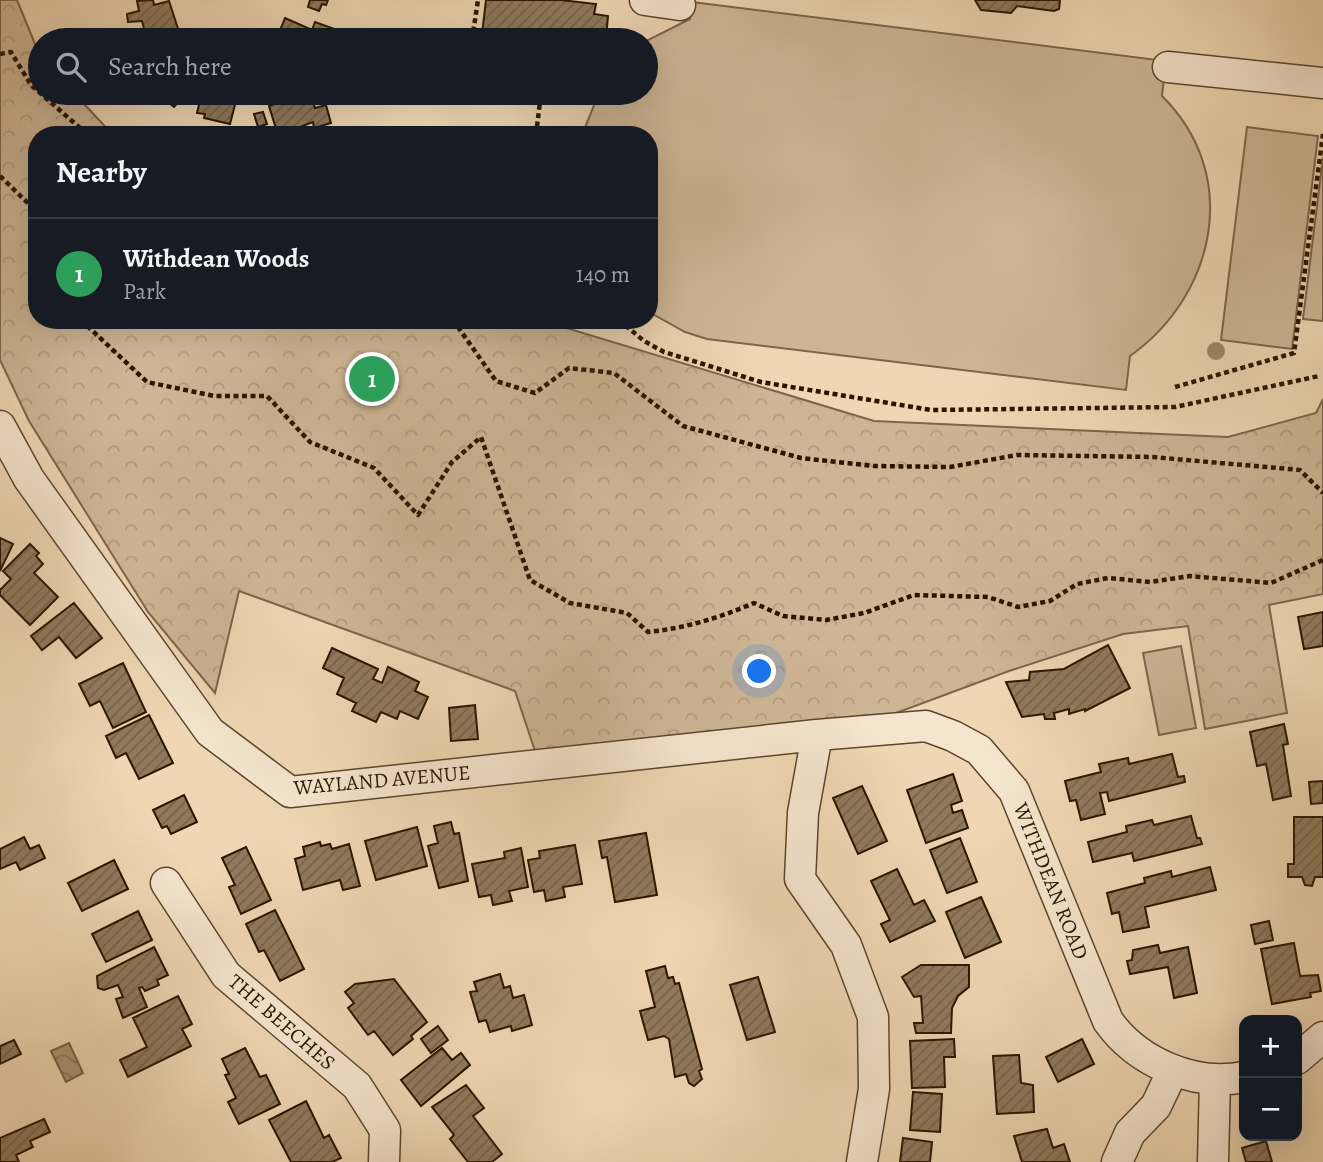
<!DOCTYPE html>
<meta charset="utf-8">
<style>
:root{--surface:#171b24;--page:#20242c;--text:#f1f3f6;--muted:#9ea1a6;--line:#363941;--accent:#b45309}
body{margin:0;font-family:Alegreya,serif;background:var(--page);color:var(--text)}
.controls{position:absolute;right:21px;bottom:21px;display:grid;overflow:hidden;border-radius:14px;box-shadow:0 7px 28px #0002}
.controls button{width:63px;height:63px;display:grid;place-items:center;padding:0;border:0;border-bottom:2px solid var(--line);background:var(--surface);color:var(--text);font:35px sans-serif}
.you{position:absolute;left:760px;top:672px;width:24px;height:24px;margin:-18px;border:5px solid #fff;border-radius:50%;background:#1a73e8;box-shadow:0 0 0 10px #1a73e833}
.badge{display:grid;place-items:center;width:46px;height:46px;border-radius:50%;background:var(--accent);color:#fff;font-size:23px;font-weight:700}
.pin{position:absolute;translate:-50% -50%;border:4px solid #fff;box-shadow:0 2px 7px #0006}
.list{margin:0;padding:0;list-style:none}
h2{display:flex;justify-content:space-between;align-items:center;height:91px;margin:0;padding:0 28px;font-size:30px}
h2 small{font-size:23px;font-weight:400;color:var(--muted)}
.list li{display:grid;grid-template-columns:46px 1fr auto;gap:21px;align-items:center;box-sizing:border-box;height:112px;padding:0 28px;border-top:2px solid var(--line)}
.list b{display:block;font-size:26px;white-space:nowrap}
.list p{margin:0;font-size:23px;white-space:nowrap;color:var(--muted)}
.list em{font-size:23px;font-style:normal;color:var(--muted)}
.icon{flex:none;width:38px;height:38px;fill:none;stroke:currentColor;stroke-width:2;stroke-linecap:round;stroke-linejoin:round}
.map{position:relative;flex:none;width:1323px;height:1162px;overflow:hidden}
.search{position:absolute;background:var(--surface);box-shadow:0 7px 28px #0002;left:28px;top:28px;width:630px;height:77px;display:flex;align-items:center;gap:18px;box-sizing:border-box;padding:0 24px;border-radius:38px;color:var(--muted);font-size:26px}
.panel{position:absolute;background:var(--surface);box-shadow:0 7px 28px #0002;left:28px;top:126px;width:630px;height:203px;border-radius:28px}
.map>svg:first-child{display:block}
.grass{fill:#ceb695;stroke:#7c664a;stroke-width:2}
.park{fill:url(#park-crowns);stroke:#7c664a;stroke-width:2}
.water{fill:url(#water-waves);stroke:#786247;stroke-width:2}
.building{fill:url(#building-hatch);stroke:#2a1600;stroke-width:2}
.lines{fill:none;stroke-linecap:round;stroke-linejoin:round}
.minor-casing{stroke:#5b462d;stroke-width:33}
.path{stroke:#2a1600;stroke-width:4.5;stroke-dasharray:5 3.5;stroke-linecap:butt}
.minor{stroke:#f5e5ce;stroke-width:30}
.tree{fill:#9e8769}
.labels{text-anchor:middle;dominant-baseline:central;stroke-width:5;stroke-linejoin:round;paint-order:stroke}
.street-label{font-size:21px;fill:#2a1600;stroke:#f5e5ce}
</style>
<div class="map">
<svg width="1323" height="1162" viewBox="0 0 1323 1162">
<defs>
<pattern id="park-crowns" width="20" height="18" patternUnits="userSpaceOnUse" patternTransform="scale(1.75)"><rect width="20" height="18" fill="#ceb695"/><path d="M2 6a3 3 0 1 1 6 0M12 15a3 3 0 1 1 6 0" fill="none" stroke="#b19c7f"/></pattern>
<pattern id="water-waves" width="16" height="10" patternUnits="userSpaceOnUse" patternTransform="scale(1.75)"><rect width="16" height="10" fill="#ac9576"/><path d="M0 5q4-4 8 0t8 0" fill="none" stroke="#8c795e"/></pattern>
<pattern id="building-hatch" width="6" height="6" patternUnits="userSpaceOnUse" patternTransform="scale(1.75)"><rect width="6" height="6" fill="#907a5d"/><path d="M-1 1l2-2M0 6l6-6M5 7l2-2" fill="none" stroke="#76634a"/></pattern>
</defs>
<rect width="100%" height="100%" fill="#efd7b3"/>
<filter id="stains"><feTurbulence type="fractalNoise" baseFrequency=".00286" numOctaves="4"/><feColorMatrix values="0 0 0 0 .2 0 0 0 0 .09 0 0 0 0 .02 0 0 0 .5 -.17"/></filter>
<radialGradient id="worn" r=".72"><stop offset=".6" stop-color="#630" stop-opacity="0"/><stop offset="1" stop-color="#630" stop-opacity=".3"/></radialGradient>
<path class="grass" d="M692,2L1166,61L1162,96C1242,175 1216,295 1130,356L1126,390L707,339L685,332L649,312V135H582L599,93H646V41L690,19Z
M1247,127L1318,136L1292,349L1221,340Z
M1323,157V321L1303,319Z
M1181,646L1196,728L1159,735L1143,653Z"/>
<path class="park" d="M0,0H17L40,56V93H74L113,135H37V320H540L874,421L1228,437L1316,413L1323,399V594L1269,605L1287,713L1205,729L1188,626L1123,634L1009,671L880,719L536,754L515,691L239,591L215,693L148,612L29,421L0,360Z"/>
<path class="water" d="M69,1043L83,1073L66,1082L51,1051Z"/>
<path class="building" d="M153,0L154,5L169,1L180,35L147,40L142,21L128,22L127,14L139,11L137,1Z
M310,0H328L326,5L322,4L319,11L308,7Z
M486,0H561L596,4L594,14L608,16L606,38L518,40L482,34Z
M975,0H1060L1059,9L1054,11L1017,6L1011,13L981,10Z
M285,18L312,30L315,22L357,37L356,40H276Z
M372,32L388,39V40H369Z
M167,93H202L199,102L182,98L174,107L165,100Z
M202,93H238L230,124L204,118L205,114L197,113Z
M293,93H310L315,108L326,105L331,123L314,128L313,122L297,128L299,135H278L269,106L294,97Z
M263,112L267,124L258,127L254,114Z
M0,538L13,544L0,571Z
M30,544L39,553L36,556L43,564L34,573L58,597L30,625L0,595V590L11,579L3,571Z
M74,603L102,638L76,658L59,637L42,650L31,636Z
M1323,612V646L1304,649L1298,617Z
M1108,645L1130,688L1085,711V709L1069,714V709L1054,713L1055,719H1045L1044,714L1022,717L1006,682L1029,680L1030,672L1064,669Z
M332,648L378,669L373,679L382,683L388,667L419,682L415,691L428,697L418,719L400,711L397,719L381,712L376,722L352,711L356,703L337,694L344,678L323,668Z
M123,663L146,712L113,728L100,701L90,706L79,684Z
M475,705L478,739L451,741L449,708Z
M149,715L173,763L139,779L126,753L116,758L106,736Z
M1284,724L1288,744L1283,745L1291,796L1273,800L1266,764L1257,766L1250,732Z
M1172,754L1178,777L1184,776L1185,782L1109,801L1107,792L1100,793L1105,814L1081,820L1076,800L1070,801L1065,781L1101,772L1099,764L1128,758L1129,764Z
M953,774L962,801L951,805L953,813L962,810L968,828L926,843L907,790Z
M1323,781V803L1311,804L1309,782Z
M862,786L887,841L858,854L833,798Z
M184,795L197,822L171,834L167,826L162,828L153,810Z
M1191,816L1197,838H1200L1202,844L1134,861L1132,853L1093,862L1088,842L1127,832L1126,826L1152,820L1154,825Z
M1294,817H1323V877H1315L1312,886L1305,885L1302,877H1288V864H1294Z
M451,822L454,834L459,833L468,881L439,888L428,846L438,843L434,826Z
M417,827L427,866L376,880L365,841Z
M646,833L657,895L615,902L607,857L602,858L599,841Z
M24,837L30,849L39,845L45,858L20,870L16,862L0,869V849Z
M960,838L977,882L947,893L930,850Z
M320,842L321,846L330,844L332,849L349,844L360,886L343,890L340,880L303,890L295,859L305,856L303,847Z
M575,845L582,884L563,887L565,897L546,901L544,890L534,892L528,860L540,858L539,851Z
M246,847L271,900L241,914L229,887L235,885L222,858Z
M521,848L528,887L509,891L512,901L493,905L491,895L479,897L472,864L505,858L504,852Z
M114,860L128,889L82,911L68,883Z
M1210,867L1216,890L1145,907L1149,927L1123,932L1119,912L1112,914L1107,893L1145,883L1144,878L1171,871L1172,877Z
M897,869L914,905L924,900L935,921L890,942L881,924L890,920L871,881Z
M981,897L1001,942L965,958L946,912Z
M275,910L304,969L280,981L264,950L259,952L246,924Z
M138,911L152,940L106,962L92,934Z
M1269,921L1273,940L1255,944L1251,925Z
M1294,943L1300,976L1318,975L1321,991L1310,993L1311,997L1272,1004L1261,949Z
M1158,945L1160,953L1188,947L1197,993L1174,998L1168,967L1130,974L1127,961L1132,960L1133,950Z
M154,947L168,975L157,980L159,985L145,991L142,987L139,988L147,1007L123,1018L116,999L123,997L118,985L104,990L98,988L97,976Z
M921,965H969V987L958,996L952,1008L951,1033H916L914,1023H923L921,996L914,997L902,977Z
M665,966L668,978L673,977L675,984L679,983L702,1069L699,1071L702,1079L694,1086L689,1083L686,1074L675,1077L669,1039L664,1036L648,1040L640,1011L655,1007L646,971Z
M500,974L504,988L510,986L513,998L524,995L532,1025L512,1031L511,1026L490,1032L486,1020L479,1022L470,992L477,991L474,982Z
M758,977L775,1032L747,1040L730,985Z
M394,979L427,1022L411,1036L413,1039L393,1055L374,1031L368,1035L348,1008L354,1003L345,992L355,984Z
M178,996L192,1024L182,1029L191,1046L128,1077L120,1060L147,1047L133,1018Z
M438,1026L448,1040L431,1053L421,1039Z
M954,1039L955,1057H944L945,1087L912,1088L910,1041Z
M1082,1039L1094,1064L1058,1082L1046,1057Z
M14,1040L21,1054L0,1064V1046Z
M245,1048L260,1077L266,1075L280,1104L239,1124L228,1102L236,1098L225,1075L229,1074L222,1059Z
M442,1048L452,1060L461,1053L470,1065L421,1106L401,1080Z
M1019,1055L1021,1083L1033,1085L1034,1112L997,1114L993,1056Z
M466,1085L484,1108L473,1116L502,1154L492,1162H468L450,1139L454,1135L432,1107Z
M913,1092L942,1094L940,1132L910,1130Z
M306,1101L324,1138L329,1135L341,1158L332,1162H291L269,1120Z
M44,1119L50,1132L30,1141L33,1147L16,1155L19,1162H0V1138Z
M1047,1129L1053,1148L1064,1144L1070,1162H1022L1014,1136Z
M903,1138L932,1142L930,1162H900Z
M1266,1141L1272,1162H1246L1242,1148Z"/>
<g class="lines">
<g class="minor-casing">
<path id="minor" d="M645,0L680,5
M1168,67L1323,83
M0,426L29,479L210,732L290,792L817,735L926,726L953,736L979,750L1014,791L1108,1021C1137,1062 1194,1087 1244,1077
M817,735L803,813L800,879L846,945L873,1017L874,1089L862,1162
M166,883L226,975L357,1086L385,1130L384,1162
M1297,1059L1323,1037
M1117,1162L1130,1133L1156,1106L1173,1070
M1213,1162L1215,1080"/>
</g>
<path class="path" d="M472,40L478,0
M0,54L11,52L31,85L88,135
M536,135L541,93
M0,176L37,212
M37,220L32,260L37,286
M81,320L147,382L214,396H267L310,442L374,468L418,515L452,462L481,437L530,580L570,603L627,613L648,632C686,628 719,618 754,603L783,616L826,620L864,613L914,595L988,597L1018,607L1050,601L1077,584L1108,578L1150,582L1190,576L1271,583L1323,560
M453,320L496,381L535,393L569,368L614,373L683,426L801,458L874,466L950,467L1017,455L1153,457L1300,470L1323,493
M619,320L644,341L664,352L761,382L931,410L1175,407L1319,376
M1175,387L1294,353L1323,134"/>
<use href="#minor" class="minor"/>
</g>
<circle class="tree" cx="1216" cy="351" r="9"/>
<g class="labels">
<g class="street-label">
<text transform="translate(382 780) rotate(-5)">WAYLAND AVENUE</text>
<text transform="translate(1051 881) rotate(68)">WITHDEAN ROAD</text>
<text transform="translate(282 1022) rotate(41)">THE BEECHES</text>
</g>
</g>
<rect width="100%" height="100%" filter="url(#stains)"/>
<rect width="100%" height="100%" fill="url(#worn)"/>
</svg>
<div class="controls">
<button>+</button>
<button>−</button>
</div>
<div class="you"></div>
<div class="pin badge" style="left:372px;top:379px;background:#2e9e5b">1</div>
<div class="search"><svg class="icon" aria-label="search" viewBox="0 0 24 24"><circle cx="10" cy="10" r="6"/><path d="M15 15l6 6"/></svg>Search here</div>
<section class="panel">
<h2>Nearby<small></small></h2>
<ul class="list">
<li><span class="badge" style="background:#2e9e5b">1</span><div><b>Withdean Woods</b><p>Park</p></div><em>140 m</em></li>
</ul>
</section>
</div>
